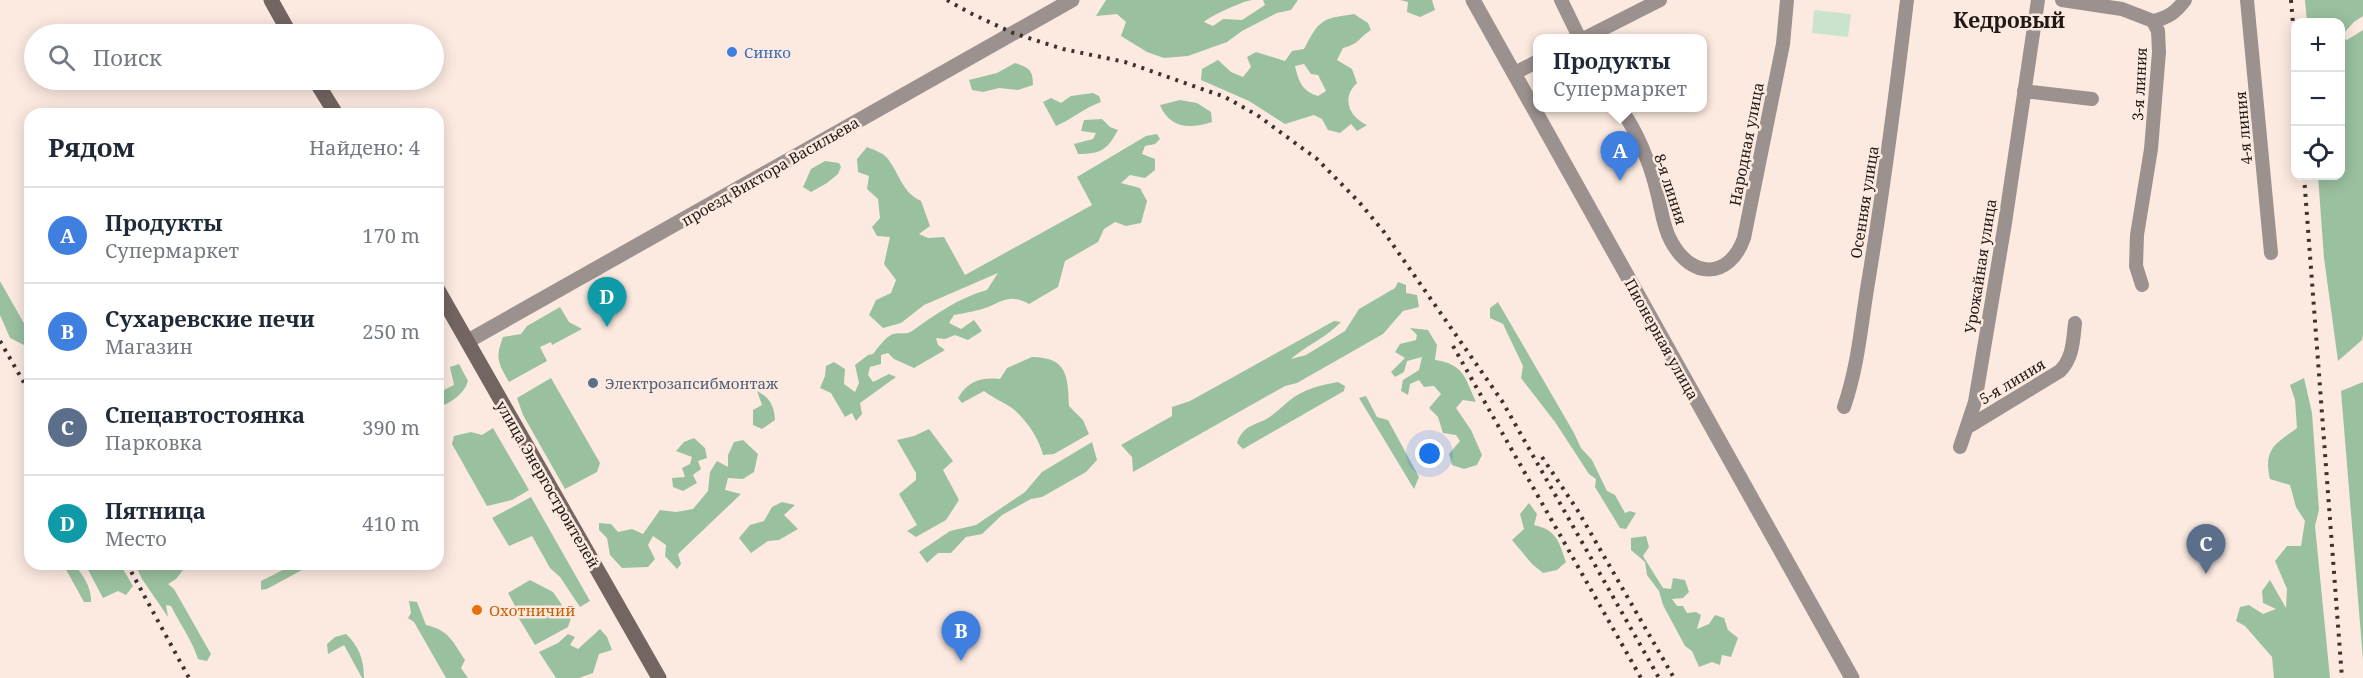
<!DOCTYPE html>
<html lang="ru">
<meta charset="utf-8">
<style>
:root{--surface:#fff;--page:#f2f2f3;--text:#1f2937;--muted:#747a83;--line:#e0e1e3;--accent:#111827}
body{margin:0;font-family:"Noto Serif",serif;background:var(--page);color:var(--text)}
.controls{position:absolute;right:18px;top:18px;display:grid;overflow:hidden;border-radius:12px;box-shadow:0 3px 15px #0003}
.controls button{width:54px;height:54px;display:grid;place-items:center;padding:0;border:0;border-bottom:2px solid var(--line);background:var(--surface);color:var(--text);font:30px sans-serif}
.you{position:absolute;left:1430px;top:454px;width:21px;height:21px;margin:-15px;border:4px solid #fff;border-radius:50%;background:#1a73e8;box-shadow:0 0 0 9px #1a73e833}
.badge{display:grid;place-items:center;width:39px;height:39px;border-radius:50%;background:var(--accent);color:#fff;font-size:20px;font-weight:700}
.pin{position:absolute;translate:-50% -50px;filter:drop-shadow(0 2px 3px #0008)}
.pin::after{content:'';position:absolute;top:32px;width:21px;height:18px;background:inherit;clip-path:polygon(0 0,100% 0,50% 100%)}
.popup{position:absolute;left:1533px;top:34px;width:174px;height:78px;box-sizing:border-box;display:grid;place-content:center;border-radius:12px;background:var(--surface);filter:drop-shadow(0 2px 4px #0005);font-size:20px;white-space:nowrap;color:var(--muted)}
.popup b{font-size:22px;color:var(--text)}
.popup::after{content:'';position:absolute;left:50%;top:100%;margin-left:-12px;border:12px solid transparent;border-top-color:var(--surface)}
.list{margin:0;padding:0;list-style:none}
h2{display:flex;justify-content:space-between;align-items:center;height:78px;margin:0;padding:0 24px;font-size:26px}
h2 small{font-size:20px;font-weight:400;color:var(--muted)}
.list li{display:grid;grid-template-columns:39px 1fr auto;gap:18px;align-items:center;box-sizing:border-box;height:96px;padding:0 24px;border-top:2px solid var(--line)}
.list b{display:block;font-size:22px;white-space:nowrap}
.list p{margin:0;font-size:20px;white-space:nowrap;color:var(--muted)}
.list em{font-size:20px;font-style:normal;color:var(--muted)}
.icon{flex:none;width:33px;height:33px;fill:none;stroke:currentColor;stroke-width:2;stroke-linecap:round;stroke-linejoin:round}
.map{position:relative;flex:none;width:2363px;height:678px;overflow:hidden}
.search{position:absolute;background:var(--surface);box-shadow:0 3px 15px #0003;left:24px;top:24px;width:420px;height:66px;display:flex;align-items:center;gap:15px;box-sizing:border-box;padding:0 21px;border-radius:33px;color:var(--muted);font-size:22px}
.panel{position:absolute;background:var(--surface);box-shadow:0 3px 15px #0003;left:24px;top:108px;width:420px;height:462px;border-radius:18px}
.map>svg:first-child{display:block}
.green{fill:#cae3cd}
.forest{fill:#9ac19f;fill-rule:evenodd}
.lines{fill:none;stroke-linecap:round;stroke-linejoin:round}
.minor{stroke:#9b918f;stroke-width:14}
.tertiary{stroke:#9b918f;stroke-width:15}
.secondary{stroke:#736561;stroke-width:15}
.rail{stroke:#3c332e;stroke-width:4;stroke-dasharray:3 6;stroke-linecap:butt}
.shop-dot{fill:#3f7fe0;stroke:#fceae1;stroke-width:2}
.service-dot{fill:#5c6f8a;stroke:#fceae1;stroke-width:2}
.food-dot{fill:#e8710a;stroke:#fceae1;stroke-width:2}
.labels{text-anchor:middle;dominant-baseline:central;stroke-width:5;stroke-linejoin:round;paint-order:stroke}
.shop-label{font-size:15px;fill:#366cbe;stroke:#fceae1;text-anchor:start}
.street-label{font-size:15px;fill:#211915;stroke:#fceae1}
.service-label{font-size:15px;fill:#4e5e75;stroke:#fceae1;text-anchor:start}
.food-label{font-size:15px;fill:#c56008;stroke:#fceae1;text-anchor:start}
.district-label{font-size:21px;font-weight:bold;fill:#211915;stroke:#fceae1}
</style>
<div class="map">
<svg width="2363" height="678" viewBox="0 0 2363 678">
<rect width="100%" height="100%" fill="#fceae1"/>
<path class="green" d="M1814,10L1851,14L1848,37L1812,33Z"/>
<path class="forest" d="M1106,0H1253C1245,0 1210,16 1204,22L1213,26L1223,19L1242,20L1265,5L1263,0H1298L1291,10L1277,13L1242,31L1227,42L1188,56L1164,58L1147,52L1121,36L1126,22L1117,14L1096,16Z
M1400,0H1432L1435,10L1420,17L1407,12L1408,2Z
M2305,0H2363V16L2354,22L2341,36L2340,22H2307Z
M1354,14L1368,23L1371,30C1357,39 1361,43 1343,48L1337,60L1352,69L1357,83C1341,98 1349,117 1367,125L1357,131L1351,124L1340,133L1328,130L1322,119L1314,115L1285,124L1249,101L1201,80L1202,69L1218,60L1231,72L1243,77L1251,67L1247,57L1256,52L1285,61L1292,51L1304,49C1320,19 1321,19 1354,14ZM1304,64L1311,74L1318,75L1326,91L1318,96C1302,91 1299,82 1295,66Z
M2363,30V335L2362,340L2338,361L2324,258L2318,176H2340L2341,37L2347,40Z
M1015,63C1029,68 1033,70 1033,85L1018,90L999,88L983,92L972,90L969,80L997,73Z
M1093,93L1099,96L1101,102C1084,108 1072,119 1056,126L1043,102L1051,98L1061,103L1071,96Z
M1180,100L1197,103L1211,112L1212,122C1190,129 1170,129 1160,105Z
M1102,119L1110,127L1118,130C1107,150 1101,154 1078,154L1074,144L1093,139L1096,133L1081,131L1084,120Z
M1157,134L1160,139L1155,144L1145,146L1142,154L1155,159V170L1145,178L1130,175L1121,183L1140,188L1147,201L1141,223L1126,226L1115,222L1104,229L1098,242L1065,261L1058,287L1029,304C1011,294 1004,300 988,307C977,311 965,313 954,315L949,323L961,329L974,320L982,331L968,340L955,335L945,339L936,338L938,345L945,350L914,368L894,359L888,353L881,355V364L870,367L868,375L873,382L889,374L896,377L860,403L862,414L856,421L852,413L845,417L831,393L820,388L825,376L826,366L834,362L845,369L844,384L855,392L859,383L855,365L868,355L873,354C878,348 885,337 893,334C900,332 906,335 912,331C936,314 958,298 987,290L998,273L924,305L901,323L883,328L869,315L876,300L891,293L896,280L884,264L890,237L877,236L872,227L880,218L878,199L867,189L869,176L858,172L857,159L867,147C874,150 884,153 888,159C900,175 902,192 921,201L930,226L919,234L928,238L944,237L965,275L1092,205L1077,177L1146,136Z
M825,161L839,163L841,167L838,174L827,183L811,192L803,187L811,169Z
M0,281L30,334V363L26,361L24,345L10,338L0,315Z
M1398,282L1406,285V293L1417,295L1419,307L1403,311L1383,334L1297,383L1285,386L1133,472L1132,457L1121,445L1172,416V407L1190,401L1334,321L1341,322C1326,338 1307,345 1291,359L1306,355L1345,331L1359,309L1395,288Z
M1498,302L1574,433L1581,448L1592,460L1607,491L1615,495L1625,513L1630,511L1636,513L1626,529L1620,528L1595,487L1596,479L1589,474L1555,422L1521,378L1523,366L1503,324L1490,318V308Z
M560,307L569,322L582,329L552,345L551,342L540,347L547,361L509,382C498,363 495,358 503,337L521,334L527,326Z
M1410,328L1428,330L1437,345L1435,360C1464,364 1465,378 1476,402L1463,400L1456,408L1471,430L1482,455L1477,465L1464,469L1452,465L1449,454L1460,441L1456,435L1443,433L1438,417L1429,408L1441,394L1434,386L1424,387L1419,380L1410,384L1408,395L1401,391L1403,380L1419,370L1422,357L1407,361L1404,372L1395,377L1391,372L1405,358L1395,352L1400,344L1416,340L1417,335Z
M1032,357C1067,357 1068,376 1069,406L1083,420L1089,434L1054,454L1043,455C1039,438 1026,419 1012,408C1003,402 993,398 984,391L962,403L958,398C968,381 981,377 1000,379L1007,368Z
M459,364L468,381C464,395 451,402 438,408V393L454,385L450,367Z
M551,378L600,463L597,472L565,489L523,415L517,398Z
M2304,378L2312,413L2319,510L2315,526L2330,678H2274L2272,657L2245,626L2236,621L2240,607L2249,605L2263,614L2276,609L2263,603L2262,591L2270,580L2286,608L2287,589L2275,561L2287,546H2301L2305,521L2296,507L2290,485L2270,479C2263,449 2275,444 2297,428L2295,400L2290,385Z
M1338,382L1345,386L1344,391L1243,449L1237,443C1243,425 1254,426 1268,418C1276,413 1283,406 1290,400C1304,389 1321,385 1338,382Z
M2363,382V660L2341,391Z
M757,391C770,398 774,405 775,420L762,429L753,425V410L762,405Z
M1366,396L1377,417L1388,420L1419,477L1414,489L1359,398Z
M493,428L529,490L512,500L487,506L452,444L454,436L471,432L482,435Z
M929,429L953,461L943,470L959,500L946,520L916,537L907,531L917,525L899,494L916,480V473L897,440L914,436Z
M694,438L705,448L707,458L698,461L701,469L693,475L697,483L683,491L673,487L672,478L685,477L682,468L690,464L692,457L676,451L684,442Z
M743,440L758,454L754,472L743,479L728,478L725,490L741,494L678,554L681,564L677,569L665,556L666,545L653,536L648,545L655,559L648,567L622,568L610,555L607,538L599,530V523L611,524L618,532L632,529L643,534L660,510L676,512L693,509L708,491L710,472L717,461L728,467V455L734,442Z
M1092,442L1097,460L1086,472L1042,497L1031,499L1002,515L982,534L966,537L951,553H938L927,563L919,552L950,531L976,525L1025,492L1042,472Z
M531,497L590,601L580,607L560,577L550,568L532,536L509,546L492,518Z
M782,502L795,505L784,515L798,529L779,540L768,541L751,553L739,538L750,525L764,521L772,507Z
M1529,503L1537,514L1534,525C1557,530 1559,542 1566,562L1557,570L1543,573L1532,564L1512,540L1524,529L1520,514Z
M1646,536L1649,547L1643,556L1663,588L1671,589L1673,578L1685,580L1689,592L1683,598L1672,599L1677,606H1683L1687,613L1696,612L1701,615L1697,629L1709,624L1715,615L1724,618L1728,630L1738,638L1731,657L1722,655L1720,665L1712,662L1699,667L1692,651L1685,646L1663,605L1659,591L1647,575L1645,562L1631,550V538Z
M63,564H73C83,574 92,588 91,602H84Z
M85,564H120L133,586L126,595L118,591L103,598Z
M135,564H170L183,570L176,579L168,584L174,589L211,654L207,661L198,659C192,640 180,624 171,606L166,605L168,617L142,579Z
M295,564H313L267,589L261,590V581Z
M530,580L553,592L571,618L568,627L535,645L518,617L520,615L508,593Z
M409,601L417,602L426,625C449,630 453,642 465,660L461,668L468,678H446L414,622L408,618L411,613Z
M600,629L607,637L612,650L599,654L593,673L579,678H556L539,652L558,643L568,634L575,637L570,645L578,649Z
M346,634C359,646 364,660 364,678H362L344,645L328,654L327,644L335,637Z"/>
<g class="lines">
<path class="minor" d="M1561,0L1580,39
M2062,0L2122,9L2153,21
M2247,0L2271,253
M2153,21C2168,18 2176,12 2185,0
M1583,39L1660,0
M1515,73L1538,61
M2024,91L2092,99
M1620,108C1637,131 1650,163 1657,192C1661,207 1663,227 1671,241C1691,279 1729,280 1744,238L1783,44L1787,0
M2142,285L2136,266L2137,235L2151,149L2159,52L2158,31L2153,21
M1844,407C1859,363 1861,323 1869,277C1884,185 1896,93 1907,0
M1968,427L2060,371C2073,358 2073,341 2075,323
M1960,447L1975,402L2005,223L2038,0"/>
<path class="tertiary" d="M1473,0L1852,678
M468,341L1072,0"/>
<path class="secondary" d="M271,0L290,34
M315,80L336,114
M438,290L659,678"/>
<path class="rail" d="M947,0L970,13L1013,33L1063,49L1125,62L1225,97L1257,115L1317,159L1359,202L1384,232L1502,401L1659,678
M2291,0L2296,60
M2304,176L2342,678
M0,341L30,393
M1453,346L1641,678
M1542,457L1578,511L1674,678
M127,564L189,678"/>
</g>
<circle class="shop-dot" cx="732" cy="52" r="6"/>
<circle class="service-dot" cx="593" cy="383" r="6"/>
<circle class="food-dot" cx="477" cy="610" r="6"/>
<g class="labels">
<g class="shop-label">
<text x="744" y="52">Синко</text>
</g>
<g class="street-label">
<text transform="translate(2139 84) rotate(-87)">3-я линия</text>
<text transform="translate(2243 128) rotate(-95)">4-я линия</text>
<text transform="translate(1746 144) rotate(-79)">Народная улица</text>
<text transform="translate(770 171) rotate(-30)">проезд Виктора Васильева</text>
<text transform="translate(1671 189) rotate(72)">8-я линия</text>
<text transform="translate(1864 202) rotate(-81)">Осенняя улица</text>
<text transform="translate(1980 266) rotate(-81)">Урожайная улица</text>
<text transform="translate(1662 339) rotate(61)">Пионерная улица</text>
<text transform="translate(2012 381) rotate(-31)">5-я линия</text>
<text transform="translate(548 484) rotate(60)">улица Энергостроителей</text>
</g>
<g class="service-label">
<text x="605" y="383">Электрозапсибмонтаж</text>
</g>
<g class="food-label">
<text x="489" y="610">Охотничий</text>
</g>
<g class="district-label">
<text x="2009" y="20">Кедровый</text>
</g>
</g>
</svg>
<div class="controls">
<button>+</button>
<button>−</button>
<button><svg class="icon" aria-label="locate" viewBox="0 0 24 24"><circle cx="12" cy="12" r="6"/><path d="M12 2v4M12 18v4M2 12h4M18 12h4"/></svg></button>
</div>
<div class="you"></div>
<div class="pin badge" style="left:1620px;top:181px;background:#3f7fe0">A</div>
<div class="popup"><b>Продукты</b>Супермаркет</div>
<div class="pin badge" style="left:961px;top:661px;background:#3f7fe0">B</div>
<div class="pin badge" style="left:2206px;top:574px;background:#5c6f8a">C</div>
<div class="pin badge" style="left:607px;top:327px;background:#0f9aa8">D</div>
<div class="search"><svg class="icon" aria-label="search" viewBox="0 0 24 24"><circle cx="10" cy="10" r="6"/><path d="M15 15l6 6"/></svg>Поиск</div>
<section class="panel">
<h2>Рядом<small>Найдено: 4</small></h2>
<ul class="list">
<li><span class="badge" style="background:#3f7fe0">A</span><div><b>Продукты</b><p>Супермаркет</p></div><em>170 m</em></li>
<li><span class="badge" style="background:#3f7fe0">B</span><div><b>Сухаревские печи</b><p>Магазин</p></div><em>250 m</em></li>
<li><span class="badge" style="background:#5c6f8a">C</span><div><b>Спецавтостоянка</b><p>Парковка</p></div><em>390 m</em></li>
<li><span class="badge" style="background:#0f9aa8">D</span><div><b>Пятница</b><p>Место</p></div><em>410 m</em></li>
</ul>
</section>
</div>
